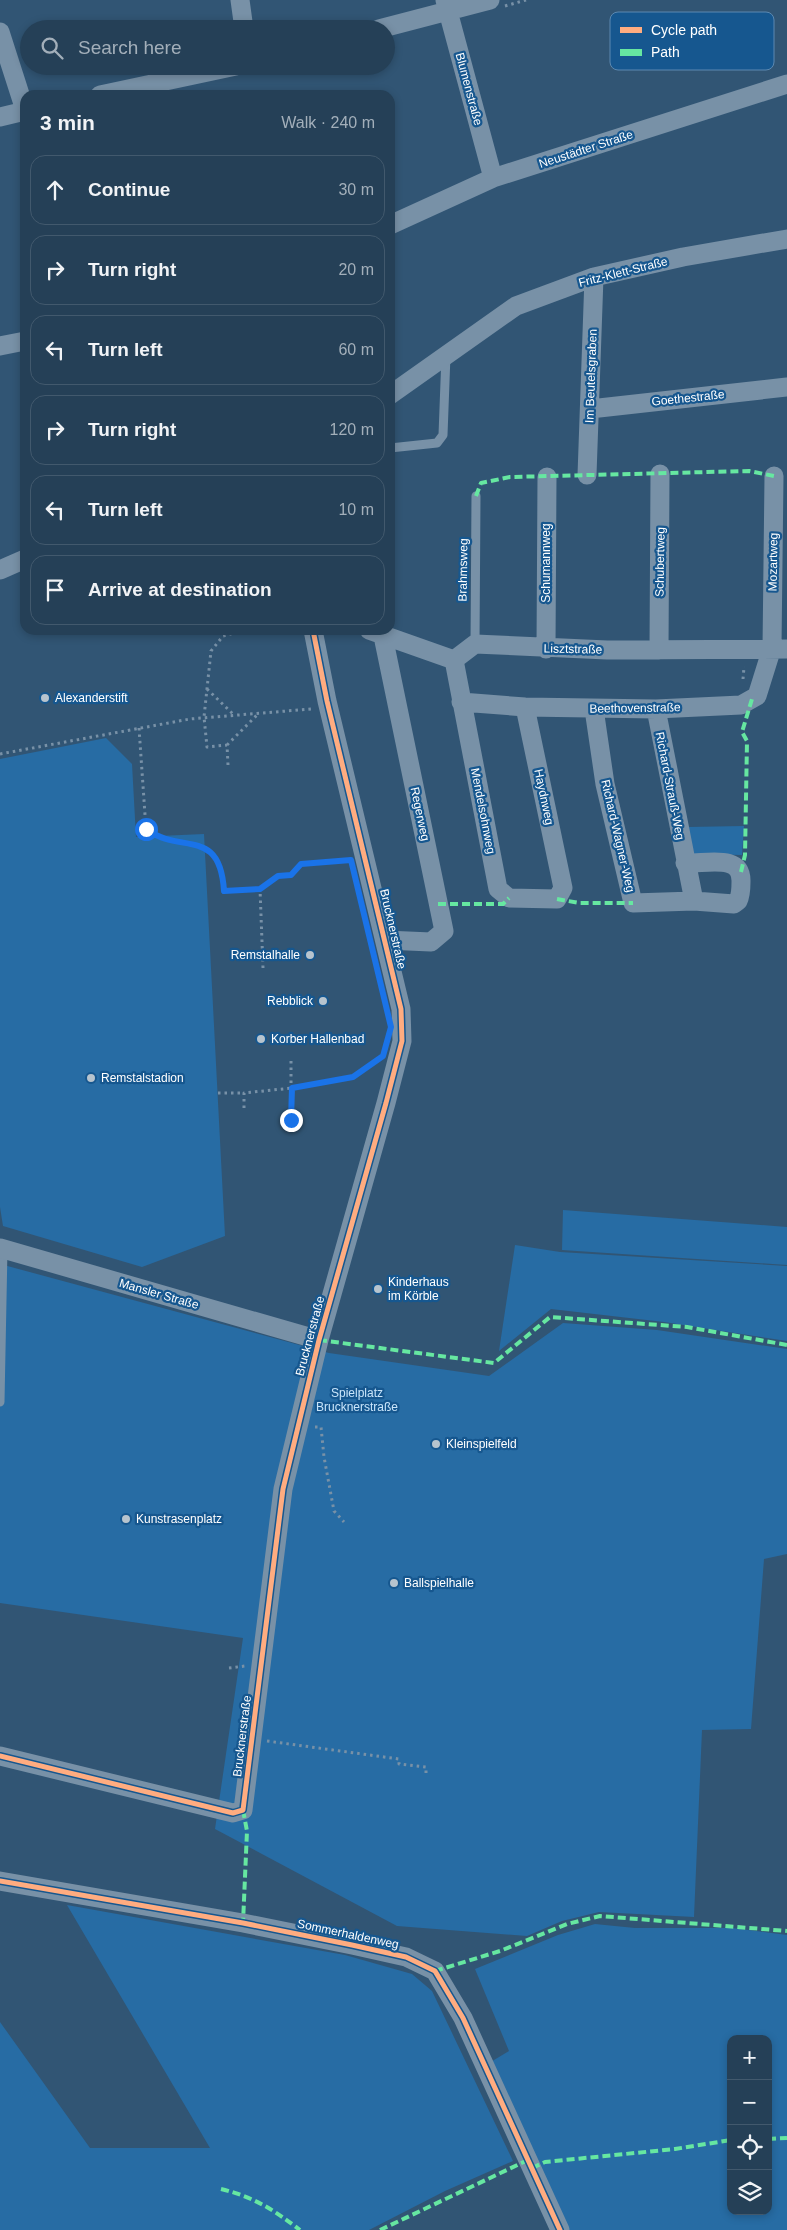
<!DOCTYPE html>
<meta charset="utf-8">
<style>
:root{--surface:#254057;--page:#2d475d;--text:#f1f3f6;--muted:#a3afba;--line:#42596d}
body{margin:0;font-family:Arial,sans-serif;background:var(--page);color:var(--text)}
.controls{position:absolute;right:15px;bottom:15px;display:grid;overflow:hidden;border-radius:10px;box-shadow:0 2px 8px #0003}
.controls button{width:45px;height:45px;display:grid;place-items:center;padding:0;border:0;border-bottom:1px solid var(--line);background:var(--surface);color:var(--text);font:25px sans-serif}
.stop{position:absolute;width:15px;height:15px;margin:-11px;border:4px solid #1a73e8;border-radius:50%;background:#fff}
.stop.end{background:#1a73e8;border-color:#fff;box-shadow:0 1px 5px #0008}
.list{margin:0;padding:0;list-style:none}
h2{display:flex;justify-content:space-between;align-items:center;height:65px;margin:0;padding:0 20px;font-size:21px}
h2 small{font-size:16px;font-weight:400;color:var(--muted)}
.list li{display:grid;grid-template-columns:32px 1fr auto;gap:15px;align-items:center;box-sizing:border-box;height:70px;margin:0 10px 10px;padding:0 10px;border:1px solid var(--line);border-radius:15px}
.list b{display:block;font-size:19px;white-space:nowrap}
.list em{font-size:16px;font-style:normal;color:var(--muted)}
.icon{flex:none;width:28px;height:28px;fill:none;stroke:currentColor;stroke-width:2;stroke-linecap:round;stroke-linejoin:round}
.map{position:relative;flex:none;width:787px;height:2230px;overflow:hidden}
.search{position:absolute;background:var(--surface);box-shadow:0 2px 8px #0003;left:20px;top:20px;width:375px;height:55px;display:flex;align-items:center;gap:12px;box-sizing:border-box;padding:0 18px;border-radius:28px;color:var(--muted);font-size:19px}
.panel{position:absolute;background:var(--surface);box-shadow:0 2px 8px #0003;left:20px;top:90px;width:375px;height:545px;border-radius:15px}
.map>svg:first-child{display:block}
.green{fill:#276ca4;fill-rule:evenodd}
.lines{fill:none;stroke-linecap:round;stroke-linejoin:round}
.path{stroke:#7891a7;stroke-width:3;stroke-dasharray:2.5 4;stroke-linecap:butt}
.service{stroke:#7891a7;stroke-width:9}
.minor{stroke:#7891a7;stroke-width:19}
.quiet{stroke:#66e7a1;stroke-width:4;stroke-dasharray:8 4;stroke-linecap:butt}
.cycleway-casing{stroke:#16578f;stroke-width:8}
.cycleway{stroke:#ffac80;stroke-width:5}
.route{stroke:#1a73e8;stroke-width:6}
.poi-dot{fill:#b7c4ce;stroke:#16578f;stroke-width:2}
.labels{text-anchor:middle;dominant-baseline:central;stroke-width:4.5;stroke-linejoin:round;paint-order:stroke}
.street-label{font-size:12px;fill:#fff;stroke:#16578f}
.poi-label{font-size:12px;fill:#fff;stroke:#16578f;text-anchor:start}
.park-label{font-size:12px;fill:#c9e5fb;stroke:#16578f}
.key{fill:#16578f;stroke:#5c89b1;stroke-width:1}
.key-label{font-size:14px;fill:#fff}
</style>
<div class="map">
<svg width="787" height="2230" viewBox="0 0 787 2230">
<rect width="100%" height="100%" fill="#315574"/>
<path class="green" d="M106,738L132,764L136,837L204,834L225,1236L142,1267L3,1226L0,1207V759Z
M744,826L742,855L694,854L688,827Z
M563,1210L787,1227V1265L562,1250Z
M515,1245L560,1252L787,1266V1341L664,1322L551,1309L499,1351Z
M0,1264L329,1353L489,1376L563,1323L657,1330L787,1349V1554L764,1559L751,1729L702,1730L694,1917L599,1912L562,1921L527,1936L397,1926L215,1829L243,1638L0,1603Z
M67,1905L345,1955L412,1974L432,1991L513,2161L445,2191L369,2230H0V2022L90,2148H210Z
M595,1924L635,1928H732L787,1935V2230H566L489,2063L509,2051L475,1969L558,1935ZM731,2039H768V2211H731Z"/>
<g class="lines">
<path class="path" d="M505,6L526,0
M352,29L364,26
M251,70L264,66
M743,679L744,667H745
M207,689L234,715
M139,728L146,829C181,855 220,826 224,891L260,889
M227,745L259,713
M0,754L190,719L311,709
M228,765L227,745L207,747L204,717L211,651L223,636L245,630
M263,968L260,889L278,876L291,875L301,864L348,860
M291,1061V1120
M218,1093H244
M244,1108V1093L292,1088L353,1077L381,1058
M315,1427H321L324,1457L334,1511L344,1522
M229,1668L245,1666
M267,1741L399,1759V1764L426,1767V1775"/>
<path class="service" d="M390,448L437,443L443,435L446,355
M475,644L476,496
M0,1402L3,1249"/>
<path class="minor" d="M240,0L244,29
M445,0L493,178
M379,29L490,0
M0,32L25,110
M100,95L236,66
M0,117L25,111
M390,225L493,178L787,84
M0,346L25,341
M390,395L516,306L594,277L683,257L787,239
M590,409L787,387
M587,475L594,277
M0,570L25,559
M369,630L454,660
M383,636L444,931L431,942L385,940
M546,649L547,477
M659,650L660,474
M454,660L498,889L509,898L557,899L563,888L525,707
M454,660L475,644L607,650L787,649
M461,702L525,707L656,709L741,705L757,696L772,648L774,476
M594,709L605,784L633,903L694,901L734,904L738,901C741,895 741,889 741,882C742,853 706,864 685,863
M656,709L694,901
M0,1248L319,1340
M0,1756L233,1813L243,1810L283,1489L319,1340L386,1103L402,1041L401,1009L327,701L313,630
M0,1881L243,1923L352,1945L406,1957L435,1971L463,2018L560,2230"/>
<path class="quiet" d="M476,496L481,483L510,477L749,471L774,476
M741,872L745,855L747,741L742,732L752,699
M557,899L579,903H633
M438,904H503L509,898
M319,1340L494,1363L550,1317L687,1327L787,1345
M243,1810L247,1831L243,1923
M435,1971L500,1951L567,1924L600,1916L787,1931
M768,2139L787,2138
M532,2168L545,2162L675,2149L731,2140
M221,2189C254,2197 274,2210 300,2230
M380,2230L528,2160"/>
<g class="cycleway-casing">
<path id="cycleway" d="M0,1756L233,1813L243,1810L283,1489L319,1340L386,1103L402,1041L401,1009L327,701L313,630
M0,1881L243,1923L352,1945L406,1957L435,1971L463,2018L560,2230"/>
</g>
<use href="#cycleway" class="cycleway"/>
</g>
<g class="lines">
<path class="route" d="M146,829C181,855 220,826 224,891L260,889L278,876L291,875L301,864L351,860L391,1027L383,1056L353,1077L292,1088L291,1120"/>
</g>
<g class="poi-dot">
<circle cx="45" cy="698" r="5"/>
<circle cx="310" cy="955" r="5"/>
<circle cx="323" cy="1001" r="5"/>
<circle cx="261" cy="1039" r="5"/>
<circle cx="91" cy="1078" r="5"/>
<circle cx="378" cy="1289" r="5"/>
<circle cx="436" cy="1444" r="5"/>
<circle cx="126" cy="1519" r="5"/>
<circle cx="394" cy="1583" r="5"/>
</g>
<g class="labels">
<g class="street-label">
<text transform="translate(469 89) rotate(75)">Blumenstraße</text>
<text transform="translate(586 149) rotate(-18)">Neustädter Straße</text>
<text transform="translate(623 272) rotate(-14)">Fritz-Klett-Straße</text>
<text transform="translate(591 376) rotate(-88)">Im Beutelsgraben</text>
<text transform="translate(688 398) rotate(-6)">Goethestraße</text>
<text transform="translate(660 562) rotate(-89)">Schubertweg</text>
<text transform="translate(773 562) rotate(-89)">Mozartweg</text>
<text transform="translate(546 563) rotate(-90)">Schumannweg</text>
<text transform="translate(463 570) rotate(-89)">Brahmsweg</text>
<text transform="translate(573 649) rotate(1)">Lisztstraße</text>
<text transform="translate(635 708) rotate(-1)">Beethovenstraße</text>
<text transform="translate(670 786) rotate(79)">Richard-Strauß-Weg</text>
<text transform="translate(544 797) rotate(78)">Haydnweg</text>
<text transform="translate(483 811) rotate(79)">Mendelsohnweg</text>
<text transform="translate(420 814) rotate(78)">Regerweg</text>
<text transform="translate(618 836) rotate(77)">Richard-Wagner-Weg</text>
<text transform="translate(393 929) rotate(77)">Brucknerstraße</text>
<text transform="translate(159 1294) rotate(16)">Mansler Straße</text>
<text transform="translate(310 1336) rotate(-75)">Brucknerstraße</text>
<text transform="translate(242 1736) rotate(-83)">Brucknerstraße</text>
<text transform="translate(348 1934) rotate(12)">Sommerhaldenweg</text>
</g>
<g class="poi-label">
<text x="55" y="698">Alexanderstift</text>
<text x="300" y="955" text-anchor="end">Remstalhalle</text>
<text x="313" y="1001" text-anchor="end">Rebblick</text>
<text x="271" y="1039">Korber Hallenbad</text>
<text x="101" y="1078">Remstalstadion</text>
<text x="388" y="1282">Kinderhaus<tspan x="388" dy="14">im Körble</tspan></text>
<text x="446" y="1444">Kleinspielfeld</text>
<text x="136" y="1519">Kunstrasenplatz</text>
<text x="404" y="1583">Ballspielhalle</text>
</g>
<g class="park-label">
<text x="357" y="1393">Spielplatz<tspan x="357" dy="14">Brucknerstraße</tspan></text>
</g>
</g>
<rect x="610" y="12" width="164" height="58" rx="8" class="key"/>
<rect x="620" y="27" width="22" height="6" fill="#ffac80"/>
<rect x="620" y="49" width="22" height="7" fill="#66e7a1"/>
<g class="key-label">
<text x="651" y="35">Cycle path</text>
<text x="651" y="57">Path</text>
</g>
</svg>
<div class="controls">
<button>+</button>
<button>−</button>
<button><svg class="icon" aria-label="locate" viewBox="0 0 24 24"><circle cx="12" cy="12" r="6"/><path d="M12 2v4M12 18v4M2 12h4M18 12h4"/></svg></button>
<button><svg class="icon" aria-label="layers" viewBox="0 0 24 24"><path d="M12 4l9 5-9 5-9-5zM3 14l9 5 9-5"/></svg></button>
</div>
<div class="stop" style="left:146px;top:829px"></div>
<div class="stop end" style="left:291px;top:1120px"></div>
<div class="search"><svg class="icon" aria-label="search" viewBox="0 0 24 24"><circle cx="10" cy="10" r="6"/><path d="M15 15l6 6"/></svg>Search here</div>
<section class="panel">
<h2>3 min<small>Walk · 240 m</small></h2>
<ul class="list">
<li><svg class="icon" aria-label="ahead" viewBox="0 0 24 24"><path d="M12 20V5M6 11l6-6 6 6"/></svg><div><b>Continue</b></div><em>30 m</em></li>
<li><svg class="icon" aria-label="right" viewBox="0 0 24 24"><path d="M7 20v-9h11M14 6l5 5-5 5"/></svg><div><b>Turn right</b></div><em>20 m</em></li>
<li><svg class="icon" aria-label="left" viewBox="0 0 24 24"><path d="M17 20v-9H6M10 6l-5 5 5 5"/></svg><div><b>Turn left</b></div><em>60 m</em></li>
<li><svg class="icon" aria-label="right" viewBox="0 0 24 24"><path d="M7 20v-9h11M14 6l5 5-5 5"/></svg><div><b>Turn right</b></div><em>120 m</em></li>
<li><svg class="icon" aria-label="left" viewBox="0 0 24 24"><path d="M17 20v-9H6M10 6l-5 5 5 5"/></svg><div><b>Turn left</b></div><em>10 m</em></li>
<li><svg class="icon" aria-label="arrive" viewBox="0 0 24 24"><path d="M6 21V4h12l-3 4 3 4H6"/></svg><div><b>Arrive at destination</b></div></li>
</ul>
</section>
</div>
